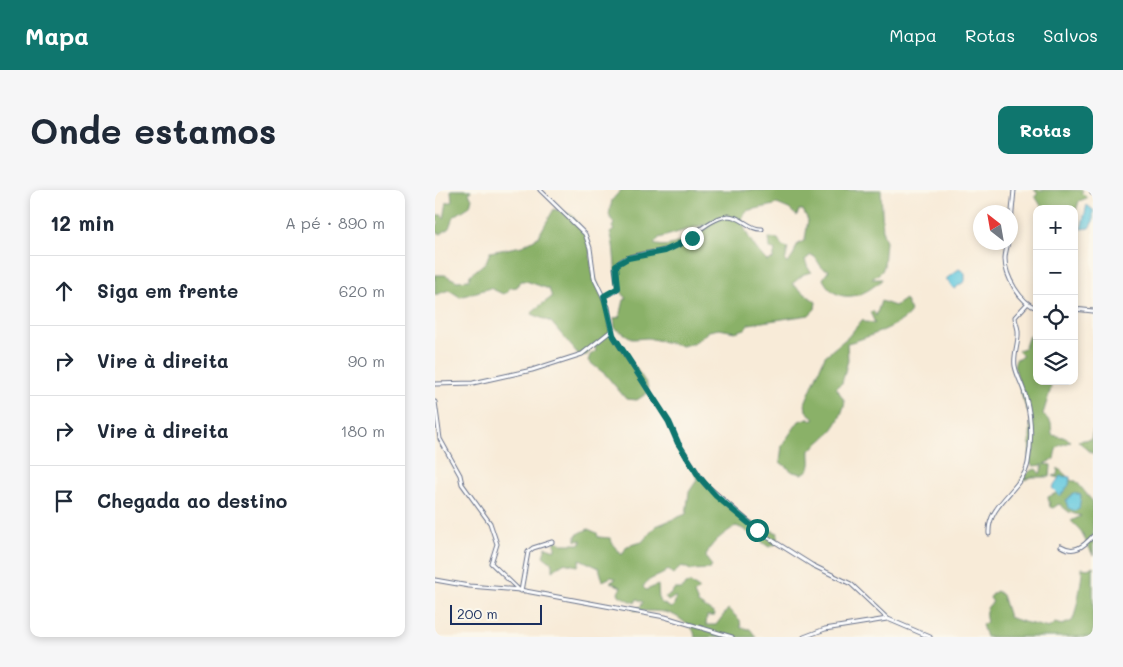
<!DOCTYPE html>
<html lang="pt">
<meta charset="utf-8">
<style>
:root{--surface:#fff;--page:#f6f6f7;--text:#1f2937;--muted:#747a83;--line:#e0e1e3;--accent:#0f766e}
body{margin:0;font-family:Mali,sans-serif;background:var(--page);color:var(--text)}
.controls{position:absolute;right:15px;top:15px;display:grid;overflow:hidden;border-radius:10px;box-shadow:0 2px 8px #0003}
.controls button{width:45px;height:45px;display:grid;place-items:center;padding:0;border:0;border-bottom:1px solid var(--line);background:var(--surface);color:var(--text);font:25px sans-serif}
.compass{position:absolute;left:538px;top:15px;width:45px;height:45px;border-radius:50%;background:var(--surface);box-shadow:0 2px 8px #0003;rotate:329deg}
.scale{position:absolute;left:15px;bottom:12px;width:92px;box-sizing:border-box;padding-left:5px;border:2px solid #1b2f5e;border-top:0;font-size:14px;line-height:18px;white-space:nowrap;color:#1b2f5e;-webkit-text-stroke:4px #fbf7ec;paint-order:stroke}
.stop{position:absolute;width:15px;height:15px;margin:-11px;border:4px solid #0f766e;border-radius:50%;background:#fff}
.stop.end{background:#0f766e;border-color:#fff;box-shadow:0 1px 5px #0008}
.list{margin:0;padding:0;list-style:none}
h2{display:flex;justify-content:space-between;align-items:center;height:65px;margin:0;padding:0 20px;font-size:21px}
h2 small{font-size:16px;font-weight:400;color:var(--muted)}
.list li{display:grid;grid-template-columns:32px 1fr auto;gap:15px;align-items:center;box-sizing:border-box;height:70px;padding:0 20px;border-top:1px solid var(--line)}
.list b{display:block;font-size:19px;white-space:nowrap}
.list em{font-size:16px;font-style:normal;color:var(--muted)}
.icon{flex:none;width:28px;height:28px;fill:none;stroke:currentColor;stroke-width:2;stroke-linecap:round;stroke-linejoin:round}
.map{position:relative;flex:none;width:658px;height:447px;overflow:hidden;border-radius:10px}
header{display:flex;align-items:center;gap:30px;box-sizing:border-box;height:70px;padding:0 25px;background:var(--accent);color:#fff}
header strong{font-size:24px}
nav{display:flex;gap:28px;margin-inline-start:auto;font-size:18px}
.intro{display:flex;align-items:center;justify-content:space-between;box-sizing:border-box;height:120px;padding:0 30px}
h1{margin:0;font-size:35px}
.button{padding:12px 22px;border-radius:10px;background:var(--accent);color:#fff;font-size:18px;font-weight:700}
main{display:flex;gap:30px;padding:0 30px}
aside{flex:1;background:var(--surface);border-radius:10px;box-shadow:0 2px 8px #0003}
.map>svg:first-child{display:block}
.forest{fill:#8ab167;stroke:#527062;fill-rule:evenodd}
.water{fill:#60c7dd;stroke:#3e7b9e}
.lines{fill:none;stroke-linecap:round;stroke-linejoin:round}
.minor-casing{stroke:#687189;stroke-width:5}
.minor{stroke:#fff;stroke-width:3}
.route{stroke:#0f766e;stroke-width:6}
</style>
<header>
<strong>Mapa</strong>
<nav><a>Mapa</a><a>Rotas</a><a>Salvos</a></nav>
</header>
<div class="intro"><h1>Onde estamos</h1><a class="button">Rotas</a></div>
<main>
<aside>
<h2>12 min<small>A pé · 890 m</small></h2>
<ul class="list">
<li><svg class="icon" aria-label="ahead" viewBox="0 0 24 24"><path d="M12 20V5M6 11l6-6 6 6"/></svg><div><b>Siga em frente</b></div><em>620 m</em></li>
<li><svg class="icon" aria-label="right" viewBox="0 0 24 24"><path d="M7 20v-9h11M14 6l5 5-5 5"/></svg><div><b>Vire à direita</b></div><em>90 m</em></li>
<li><svg class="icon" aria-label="right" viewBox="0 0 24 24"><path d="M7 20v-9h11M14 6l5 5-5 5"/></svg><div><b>Vire à direita</b></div><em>180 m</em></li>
<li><svg class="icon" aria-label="arrive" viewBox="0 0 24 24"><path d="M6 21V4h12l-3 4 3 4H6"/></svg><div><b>Chegada ao destino</b></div></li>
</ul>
</aside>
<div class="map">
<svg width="658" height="447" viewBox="0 0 658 447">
<rect width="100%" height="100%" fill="#fbf7ec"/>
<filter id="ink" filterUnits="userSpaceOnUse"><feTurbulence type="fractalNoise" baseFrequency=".02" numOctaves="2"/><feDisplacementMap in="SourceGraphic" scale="10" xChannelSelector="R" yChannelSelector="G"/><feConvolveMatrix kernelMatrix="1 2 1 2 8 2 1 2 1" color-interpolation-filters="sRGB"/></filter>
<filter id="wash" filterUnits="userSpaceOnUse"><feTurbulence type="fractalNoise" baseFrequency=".0096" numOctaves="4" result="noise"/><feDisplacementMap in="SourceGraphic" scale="20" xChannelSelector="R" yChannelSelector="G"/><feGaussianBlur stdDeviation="1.12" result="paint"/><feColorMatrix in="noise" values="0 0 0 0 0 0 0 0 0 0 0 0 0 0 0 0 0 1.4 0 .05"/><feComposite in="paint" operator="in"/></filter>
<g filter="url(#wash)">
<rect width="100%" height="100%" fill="#f8ebd8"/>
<path class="forest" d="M16,0H36L34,4L37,8L35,16L18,27L14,38L6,44L0,41V37L4,33L0,29V25H7L9,29L12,12H17Z
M186,0H446L448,44L451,51L449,76L447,81L437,89H447C444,94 440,95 435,99C418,110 398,110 388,89L394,80L387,78L380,67L376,65L370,70L373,78L377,82L369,84L357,94L381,112L380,119L374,125L314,134L310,139L300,142L284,139L274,141L259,153L247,156L213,148L198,149L180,138L179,128L185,127L189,110L192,108C176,98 182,57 175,43L179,40L177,37L179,34L174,25L177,10ZM342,14L354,19L362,26L364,20H368L373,30L370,50L362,55L358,66L353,73L350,72L353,58L347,56L343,49L334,48L335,58L340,61L338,69L332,71C324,64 297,29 312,21C315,19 335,17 342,14ZM271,34C256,44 239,61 219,54L224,48Z
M599,0H648L647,3L652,8L644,11L641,21L636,17L608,19L600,6L603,4Z
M119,19L137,25L154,51L157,81L170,111L175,141L212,194L214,202L202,210L191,209L170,184L153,171L155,165L161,161L159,153L152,165H144L116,132L97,124L99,120L117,107L114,99L91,91H86L82,97L74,98L73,102L68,104L55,98L25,107L14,100L0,105V85H10L22,91L34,90L35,85L51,72L55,62L87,56L103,47Z
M470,109L476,121C473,133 424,151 412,153L413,170L407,193L401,197L410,212C404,236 394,245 375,260C374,271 379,278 367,284L358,282L345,272L347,255L364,231L373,228L376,231L380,229L371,221L370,213L390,166L413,147L428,129L430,132L440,133L435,122L438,121L441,126L446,111L460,116Z
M594,145L595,150L602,154V191H613L616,198L608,224L616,233L617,245L628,247L636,251C623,258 622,252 619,269L609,274L616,275L615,287H597L584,292L595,281L601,279L605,284L608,275L598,276L594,272L596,226C586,213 585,191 579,176L581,169L588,166L583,161L590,157Z
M658,240V264L643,251L656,249Z
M623,278L637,291H641L658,312V365L645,340L636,331L646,326L634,322L624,314L618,318L615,317L613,307L621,303L626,289L618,286L622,285Z
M259,280L291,316L313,331L343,343L341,354L334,357L308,339L301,336C291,342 272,355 271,368L277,376L275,379L256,380L247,376L238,384L233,380C225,388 214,386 208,397L211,400L223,395L224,411L236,418L239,415L241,406L233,411L230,407L235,405L239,399H247L250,394L255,393L264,399L259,404L263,413L280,424L279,426H272L271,435H281L293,419L305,430L306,438L315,439L321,447H260C259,438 255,437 249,432C232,417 218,423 198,420L205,417L208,412L202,409L200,413L185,406L183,403L186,397L175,392L180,390V388L176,387L168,391L164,378L145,369L143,376L128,373L118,381V374L108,366L111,357L120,360V349L127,354H146V350L141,351V345L153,339L162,343L163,347L175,348L179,356L187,365L192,356L207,352L221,336L251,324L254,302L262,290Z
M658,376V447H551L547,435L552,432C549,423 551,417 558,412L555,408L557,404L562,401L567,405L574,427C588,433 600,434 613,438L620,433L627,435L637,431C641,426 648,384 647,378L653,379Z"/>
<path class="water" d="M652,15L658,20V31L654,38L646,39Z
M524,79L530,83V91L519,99L511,89Z
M625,286L635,287L634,295L625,306L617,298Z
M638,303L646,305L644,319L640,321L633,318L631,311Z"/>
</g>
<g filter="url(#ink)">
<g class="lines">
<g class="minor-casing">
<path id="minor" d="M105,0L150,44L155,58L159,88L173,117L178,145L234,232L243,253L270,294L329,345L377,375L416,394L453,429L495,447
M657,3L658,2
M576,32L579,0
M573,52C572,58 570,63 570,69C570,86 585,113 602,118
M169,106L179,102L183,98L180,78C188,61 221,65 236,58C255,51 273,28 293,26C307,26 314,40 327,39
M639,119L658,121
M0,194L38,193L97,180L147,164L176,141
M0,212L5,249L25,285L27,294L55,333L62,354L56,373L84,400
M554,344C552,314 588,299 593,273C597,251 597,230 591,208C589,197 582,187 580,176C578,165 584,153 583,142C583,136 580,132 580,127L592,114
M626,356C639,364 648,357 658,346
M0,390L34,396L85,400L230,427L297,447
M86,401L93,362L98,358L117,352
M369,447L390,439L452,429"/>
</g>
<use href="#minor" class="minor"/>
</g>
</g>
<g class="lines" filter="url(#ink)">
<path class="route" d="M257,48L230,61L193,68L181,75L183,98L169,106L178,145L234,232L243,253L265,288L281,306L322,340"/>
</g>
</svg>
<div class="controls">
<button>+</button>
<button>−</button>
<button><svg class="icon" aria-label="locate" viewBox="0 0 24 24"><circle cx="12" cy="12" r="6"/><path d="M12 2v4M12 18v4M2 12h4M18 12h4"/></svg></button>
<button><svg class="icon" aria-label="layers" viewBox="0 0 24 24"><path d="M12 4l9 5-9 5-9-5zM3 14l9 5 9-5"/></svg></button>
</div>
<svg class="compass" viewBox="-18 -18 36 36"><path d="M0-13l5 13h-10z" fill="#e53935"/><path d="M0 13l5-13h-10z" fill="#747a83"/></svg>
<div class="scale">200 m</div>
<div class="stop" style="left:322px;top:340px"></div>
<div class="stop end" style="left:257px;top:48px"></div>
</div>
</main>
